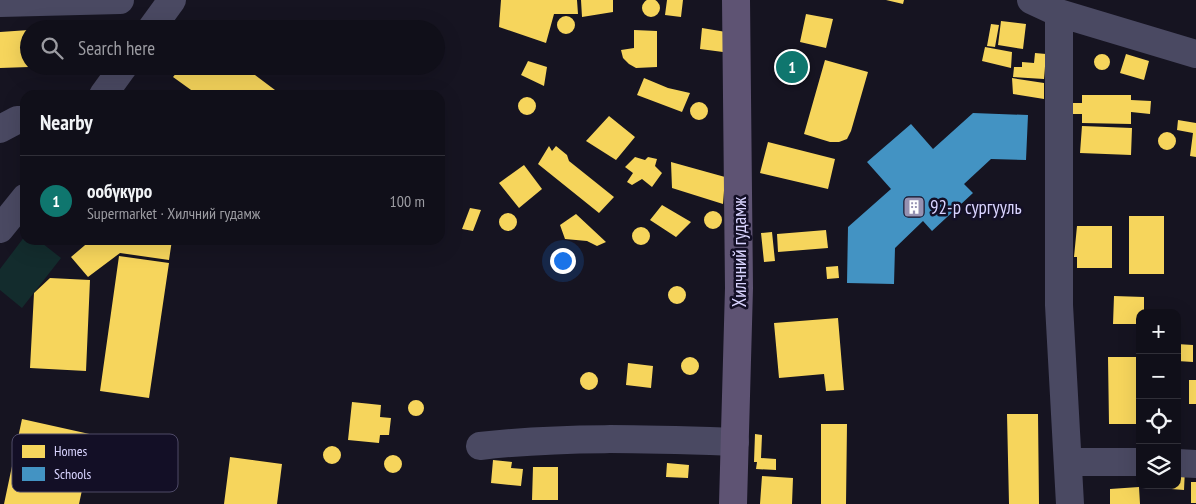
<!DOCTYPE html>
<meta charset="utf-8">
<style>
:root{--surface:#100f19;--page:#191822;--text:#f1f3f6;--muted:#9c9ca2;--line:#302f38;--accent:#0f766e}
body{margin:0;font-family:"PT Sans Narrow",sans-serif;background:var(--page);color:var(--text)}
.controls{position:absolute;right:15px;bottom:15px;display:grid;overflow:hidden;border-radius:10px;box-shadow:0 5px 20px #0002}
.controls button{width:45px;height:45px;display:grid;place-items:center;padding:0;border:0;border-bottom:1px solid var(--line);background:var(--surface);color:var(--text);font:25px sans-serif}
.you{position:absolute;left:562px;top:260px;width:18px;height:18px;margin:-12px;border:4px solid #fff;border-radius:50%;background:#1a73e8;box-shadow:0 0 0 8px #1a73e833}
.badge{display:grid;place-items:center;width:32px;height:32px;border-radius:50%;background:var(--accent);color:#fff;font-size:16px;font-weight:700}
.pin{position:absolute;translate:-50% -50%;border:2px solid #fff;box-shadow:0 1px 5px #0006}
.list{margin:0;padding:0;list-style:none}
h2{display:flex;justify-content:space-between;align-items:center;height:65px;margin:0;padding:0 20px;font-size:21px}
h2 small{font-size:16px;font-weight:400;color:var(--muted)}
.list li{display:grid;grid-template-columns:32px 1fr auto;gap:15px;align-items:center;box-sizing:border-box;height:90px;padding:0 20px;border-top:1px solid var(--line)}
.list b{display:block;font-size:19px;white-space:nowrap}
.list p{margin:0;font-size:16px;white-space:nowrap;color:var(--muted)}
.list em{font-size:16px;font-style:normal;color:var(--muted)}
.icon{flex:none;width:28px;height:28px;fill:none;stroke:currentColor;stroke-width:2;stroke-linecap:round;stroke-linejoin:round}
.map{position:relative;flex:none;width:1196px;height:504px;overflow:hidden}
.search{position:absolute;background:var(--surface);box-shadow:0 5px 20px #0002;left:20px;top:20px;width:425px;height:55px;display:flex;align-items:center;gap:12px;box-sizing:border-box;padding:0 18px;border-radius:28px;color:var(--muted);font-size:19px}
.panel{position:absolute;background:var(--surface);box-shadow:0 5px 20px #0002;left:20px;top:90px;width:425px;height:155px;border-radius:15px}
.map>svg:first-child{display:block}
.green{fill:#132c2d}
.homes{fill:#f6d55c}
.schools{fill:#4393c3}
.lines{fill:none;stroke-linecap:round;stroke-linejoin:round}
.minor{stroke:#4a4962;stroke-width:28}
.major{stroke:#5e5373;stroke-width:28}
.labels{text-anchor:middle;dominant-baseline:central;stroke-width:5;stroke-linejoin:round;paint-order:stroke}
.poi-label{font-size:19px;fill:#d9d4ff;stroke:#130f26;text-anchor:start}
.street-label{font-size:19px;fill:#d9d4ff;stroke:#130f26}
.key{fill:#130f26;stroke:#4e4a67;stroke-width:1}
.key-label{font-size:14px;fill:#d9d4ff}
</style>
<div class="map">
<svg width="1196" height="504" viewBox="0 0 1196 504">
<rect width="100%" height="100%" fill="#161421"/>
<path class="green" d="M25,236V240H38L61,258L22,308L0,290V269Z"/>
<path class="homes" d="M642 8a9 9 0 1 1 18 0a9 9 0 1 1-18 0Z
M501,0H577L578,14H554L546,43L499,27Z
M581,0H613V12L582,17Z
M667,0H683L681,17L665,15Z
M886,0H904L903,4Z
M806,14L833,19L826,48L800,42Z
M557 25a9 9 0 1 1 18 0a9 9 0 1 1-18 0Z
M1001,21L1026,24L1023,49L998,45Z
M991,24L999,25L995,47L987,46Z
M702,28L726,32L723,52L700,49Z
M29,30V67L0,68V32Z
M634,30L657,31V67L636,68L629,64L623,58L621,50L634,48Z
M985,47L1012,52L1011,68L982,61Z
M1035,53L1046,54L1044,79L1013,77L1014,67H1022V62L1034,63Z
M1094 62a8 8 0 1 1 16 0a8 8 0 1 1-16 0Z
M1126,54L1149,61L1144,80L1120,73Z
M825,60L868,72L851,131L847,139L839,142H830L804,134Z
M528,61L547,67L544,86L521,75Z
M182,66H243L275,90L271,95H198L173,77Z
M644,78L668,88L690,93L682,112L637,95Z
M1012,78L1044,83V99L1013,94Z
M1082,95H1131V100L1151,101L1150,114L1131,112V124L1082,123V114H1073V103H1082Z
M518 106a9 9 0 1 1 18 0a9 9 0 1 1-18 0Z
M690 111a9 9 0 1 1 18 0a9 9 0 1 1-18 0Z
M609,116L635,137L616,160L586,141Z
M1178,120L1196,123V157L1190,156L1193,133L1177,130Z
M1082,126L1132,128L1131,155L1080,153Z
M1158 141a9 9 0 1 1 18 0a9 9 0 1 1-18 0Z
M768,142L835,159L828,189L760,173Z
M549,146L552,151L556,146L567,155L569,161L614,197L599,213L538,164Z
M635,157L645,160L648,157L657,159L655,166L662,173L652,187L642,179L632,185L627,182L633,173L625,167Z
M671,162L725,177L723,204L672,188Z
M524,165L542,189L519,208L499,183Z
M662,205L691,222L676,237L650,220Z
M470,208L481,210L473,231L462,229Z
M704 220a9 9 0 1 1 18 0a9 9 0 1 1-18 0Z
M499 222a9 9 0 1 1 18 0a9 9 0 1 1-18 0Z
M576,214L606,242L597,246L587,241L565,239L560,225Z
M1129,216H1164V274H1129Z
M1077,226H1112V268H1077V257H1074Z
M632 236a9 9 0 1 1 18 0a9 9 0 1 1-18 0Z
M826,230L828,248L778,252L777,234Z
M772,232L775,261L764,262L761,233Z
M91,240H172L169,260L120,253L88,277L71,257Z
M119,256L169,263L149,398L100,391Z
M838,266L839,278L827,279L826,267Z
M50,278L90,280L86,371L30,368L34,293Z
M668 295a9 9 0 1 1 18 0a9 9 0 1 1-18 0Z
M1114,296L1144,297V313H1140V324H1113Z
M838,318L844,390L826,391L824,374L779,378L774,323Z
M1177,344L1193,345V362L1177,361Z
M1108,357H1140V424H1109Z
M681 366a9 9 0 1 1 18 0a9 9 0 1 1-18 0Z
M628,363L653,366L651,388L626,385Z
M580 381a9 9 0 1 1 18 0a9 9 0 1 1-18 0Z
M1189,380H1196V404H1189Z
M408 408a8 8 0 1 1 16 0a8 8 0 1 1-16 0Z
M352,402L381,405L380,417L391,418L389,435H380L379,443L348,440Z
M1007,414H1038L1039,504H1009Z
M22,419L94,435L79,504H4Z
M821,424H847L846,504H821Z
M755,434L762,435L761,458L776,459V470L756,469L757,462H754Z
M323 455a9 9 0 1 1 18 0a9 9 0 1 1-18 0Z
M384 464a9 9 0 1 1 18 0a9 9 0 1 1-18 0Z
M230,457L282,464L277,504H224Z
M493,460L512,462L511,468L523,469L521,486L491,483Z
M667,463L689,465L688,478L666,477Z
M533,467H558V500H532Z
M1177,468L1185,469L1184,490L1158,488V485H1177Z
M762,476L793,478L792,504H760Z
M1191,482H1196V503H1191Z
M1139,487L1140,504H1110V489Z"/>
<path class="schools" d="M973,113L1028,115L1026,160L991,159L964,184L973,193L932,231L923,221L895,248L894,284L847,283L848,227L891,189L867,162L911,124L933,149Z"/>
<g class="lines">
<path class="minor" d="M1031,0L1059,13L1196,54
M0,3L120,0
M1059,13V305L1070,504
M151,29L172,0
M103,95L124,66
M0,129L17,120H25
M0,229L25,198
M480,446C568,436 647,439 735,442
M1068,462H1140
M1177,463L1196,464"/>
<path class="major" d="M733,504L739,288L736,0"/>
</g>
<defs>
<g id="building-square" transform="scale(1.125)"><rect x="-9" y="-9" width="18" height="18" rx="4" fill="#9591b1" stroke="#130f26"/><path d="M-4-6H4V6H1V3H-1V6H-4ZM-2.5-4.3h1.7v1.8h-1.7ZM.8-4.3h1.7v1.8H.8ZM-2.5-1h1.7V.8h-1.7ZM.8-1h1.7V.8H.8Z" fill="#fff"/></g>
</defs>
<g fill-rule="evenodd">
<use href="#building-square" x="914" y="207"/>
</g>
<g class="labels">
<g class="poi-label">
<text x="930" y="207">92-р сургууль</text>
</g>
<g class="street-label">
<text transform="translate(739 252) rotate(-90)">Хилчний гудамж</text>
</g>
</g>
<rect x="12" y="434" width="166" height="58" rx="8" class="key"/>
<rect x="22" y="445" width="23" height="13" fill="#f6d55c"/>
<rect x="22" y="467" width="23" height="14" fill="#4393c3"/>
<g class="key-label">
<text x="54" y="456">Homes</text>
<text x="54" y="479">Schools</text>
</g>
</svg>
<div class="controls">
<button>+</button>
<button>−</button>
<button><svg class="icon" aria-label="locate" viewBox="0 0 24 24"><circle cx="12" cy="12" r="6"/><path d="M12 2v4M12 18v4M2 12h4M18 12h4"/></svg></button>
<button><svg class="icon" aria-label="layers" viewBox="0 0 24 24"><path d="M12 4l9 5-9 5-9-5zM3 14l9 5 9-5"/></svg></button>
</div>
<div class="you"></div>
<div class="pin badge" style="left:792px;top:67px">1</div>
<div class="search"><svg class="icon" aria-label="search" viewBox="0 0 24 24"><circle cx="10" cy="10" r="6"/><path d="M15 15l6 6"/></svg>Search here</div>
<section class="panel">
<h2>Nearby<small></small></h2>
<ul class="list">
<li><span class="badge">1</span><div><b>ообүкүро</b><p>Supermarket · Хилчний гудамж</p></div><em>100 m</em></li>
</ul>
</section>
</div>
